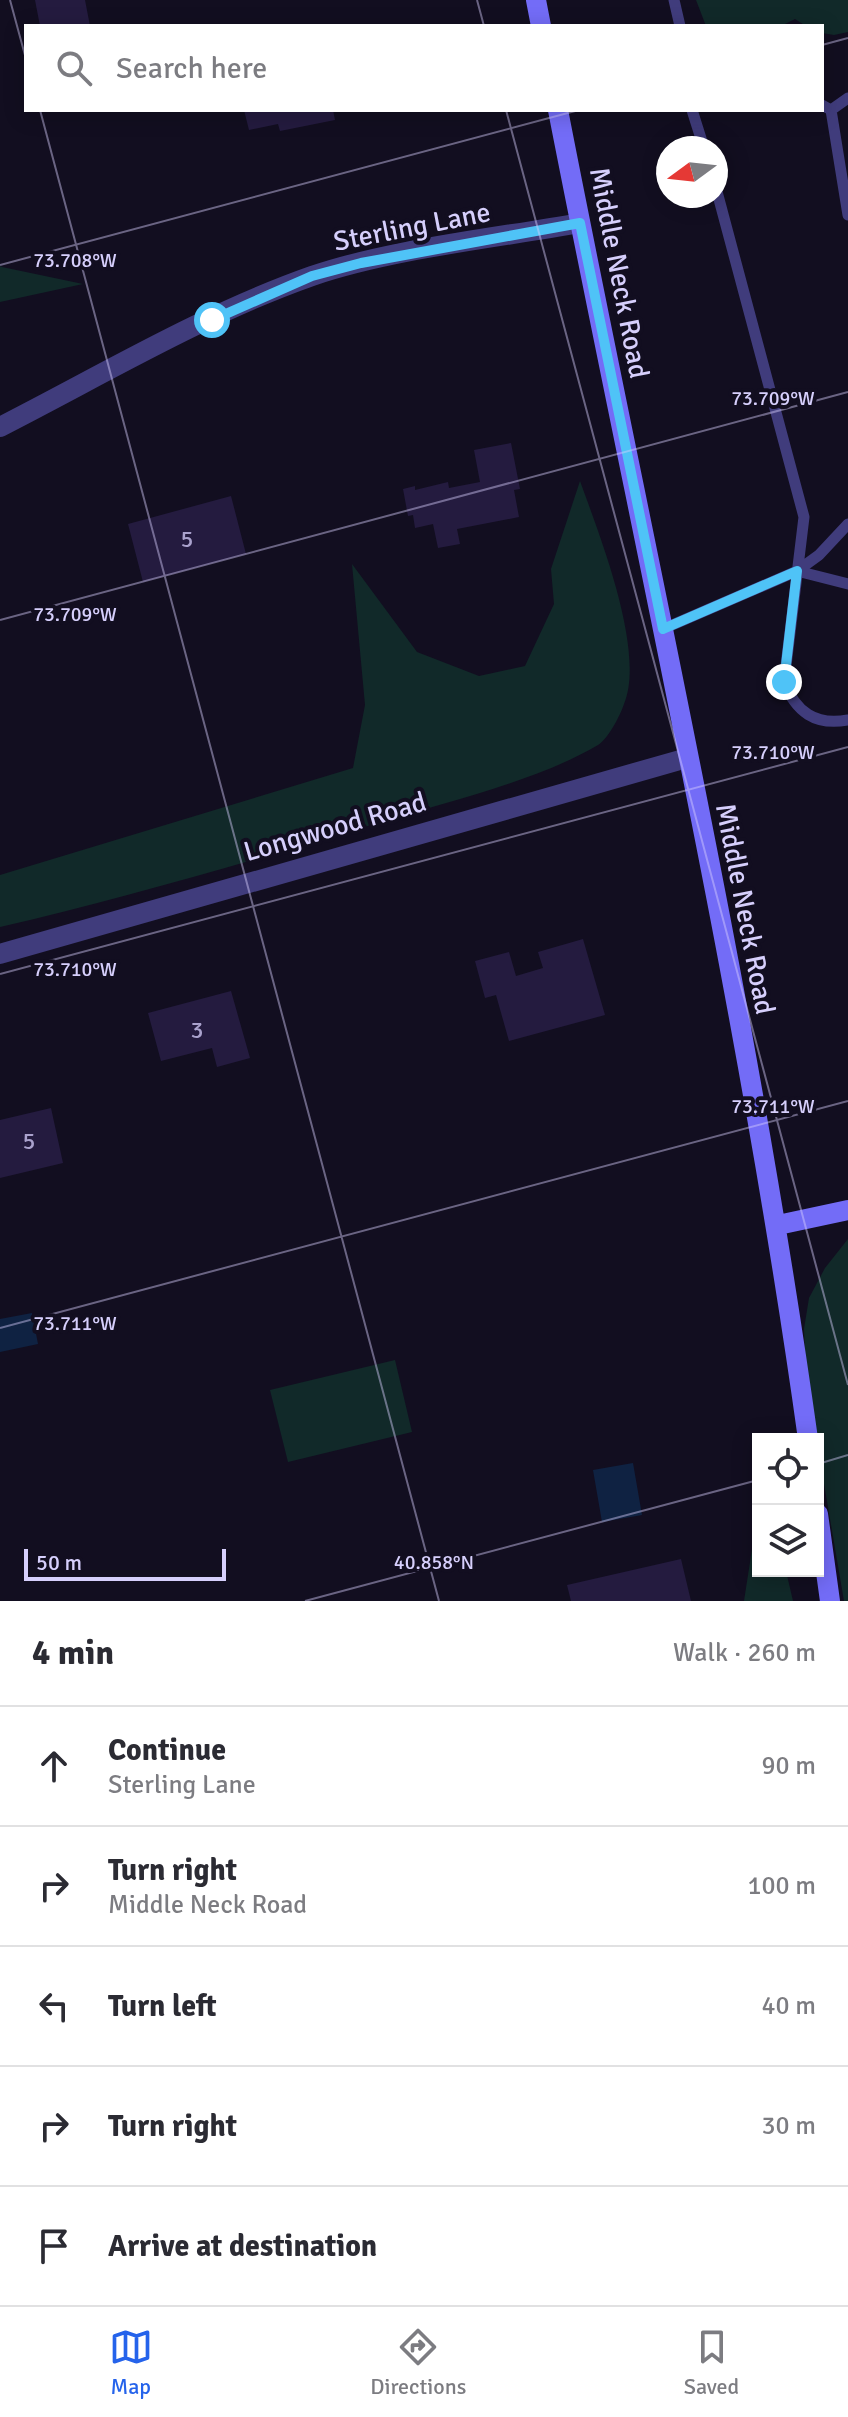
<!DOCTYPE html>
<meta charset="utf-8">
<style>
:root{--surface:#fff;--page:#f7f7f7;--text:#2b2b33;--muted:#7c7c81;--line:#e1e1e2;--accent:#2563eb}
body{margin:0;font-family:Signika,sans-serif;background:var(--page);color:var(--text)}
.controls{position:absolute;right:24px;bottom:24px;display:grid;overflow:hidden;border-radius:0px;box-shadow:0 4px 20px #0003}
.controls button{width:72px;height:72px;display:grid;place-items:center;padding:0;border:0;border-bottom:2px solid var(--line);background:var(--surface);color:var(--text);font:40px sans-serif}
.compass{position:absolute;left:656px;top:136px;width:72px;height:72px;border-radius:50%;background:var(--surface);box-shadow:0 4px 20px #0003;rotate:255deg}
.scale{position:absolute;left:24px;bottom:20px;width:202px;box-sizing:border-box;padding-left:8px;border:4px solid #d6cffc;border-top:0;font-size:22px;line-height:28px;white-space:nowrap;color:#d6cffc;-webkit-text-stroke:6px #120e20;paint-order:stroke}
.stop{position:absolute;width:24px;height:24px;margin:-18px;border:6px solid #4fc3f7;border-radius:50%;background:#fff}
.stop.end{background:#4fc3f7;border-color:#fff;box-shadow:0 2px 8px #0008}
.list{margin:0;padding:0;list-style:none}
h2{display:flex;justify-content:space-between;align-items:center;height:104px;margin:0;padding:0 32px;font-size:34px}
h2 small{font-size:26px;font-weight:400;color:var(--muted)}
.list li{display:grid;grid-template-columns:52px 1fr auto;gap:24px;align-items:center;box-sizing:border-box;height:120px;padding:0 32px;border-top:2px solid var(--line)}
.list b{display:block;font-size:30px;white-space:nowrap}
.list p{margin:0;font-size:26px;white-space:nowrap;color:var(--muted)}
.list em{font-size:26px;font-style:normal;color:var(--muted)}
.icon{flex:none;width:44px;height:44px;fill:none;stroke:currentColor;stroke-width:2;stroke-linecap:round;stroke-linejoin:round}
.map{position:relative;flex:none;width:848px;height:1601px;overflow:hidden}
.search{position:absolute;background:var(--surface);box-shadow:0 4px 20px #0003;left:24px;right:24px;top:24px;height:88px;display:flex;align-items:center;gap:20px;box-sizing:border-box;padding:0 28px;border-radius:0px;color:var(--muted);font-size:30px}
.sheet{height:704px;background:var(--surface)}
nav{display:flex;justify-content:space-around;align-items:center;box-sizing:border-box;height:112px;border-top:2px solid var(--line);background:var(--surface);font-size:22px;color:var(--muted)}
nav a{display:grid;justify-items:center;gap:4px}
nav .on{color:var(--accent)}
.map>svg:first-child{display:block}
.green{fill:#112929}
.water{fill:#0f2242}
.building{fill:#241b3f}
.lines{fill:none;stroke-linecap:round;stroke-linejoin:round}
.lane{stroke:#403c7c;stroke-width:11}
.street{stroke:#403c7c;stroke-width:20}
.secondary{stroke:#736cf7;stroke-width:20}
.route{stroke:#4fc3f7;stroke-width:10}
.ticks{fill:none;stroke:#d6cffc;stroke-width:2;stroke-opacity:0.45}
.labels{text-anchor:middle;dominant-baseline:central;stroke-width:8;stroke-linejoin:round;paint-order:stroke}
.number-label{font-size:24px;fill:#aaa2cd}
.street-label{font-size:28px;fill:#d6cffc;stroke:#120e20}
.ticks-label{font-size:20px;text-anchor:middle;fill:#d6cffc;stroke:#120e20;stroke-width:8;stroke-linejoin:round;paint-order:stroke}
</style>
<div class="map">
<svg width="848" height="1601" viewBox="0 0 848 1601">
<rect width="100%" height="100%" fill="#120e20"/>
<path class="green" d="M696,0H848V32L834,35L822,33V26H806L795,19L781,26H706Z
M0,266L2,267L83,284L0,302Z
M580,481C599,534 646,651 624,704C620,716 608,739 598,745C539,780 448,802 381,822C254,860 128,897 0,927V875L353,768L365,705L352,564L417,652L479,676L525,666L554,604L551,569Z
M848,1239V1601H844L806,1378L804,1329L809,1298L825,1268Z
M395,1360L412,1432L288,1462L270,1390Z
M758,1541V1571H786L793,1601H744L752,1549Z"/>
<path class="water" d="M32,1313L38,1344L0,1352V1319Z
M633,1463L642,1515L602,1522L593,1470Z"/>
<path class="building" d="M35,0H85L90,26H40Z
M244,110H333L335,120L280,131L278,124L249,130Z
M511,443L520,489L514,490L519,517L457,529L460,544L438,548L433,524L415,528L413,515L408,516L403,489L415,486V490L448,482L449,488L480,482L474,450Z
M231,496L246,554L143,582L128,524Z
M583,939L605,1015L509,1041L496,995L485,998L475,961L509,952L516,976L543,968L538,952Z
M231,991L250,1058L217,1067L212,1048L161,1061L148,1013Z
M51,1108L63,1163L0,1178V1120Z
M681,1559L691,1601H571L567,1585Z"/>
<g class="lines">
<path class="lane" d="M674,0L680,26
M822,105L831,110L848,215
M692,110L704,148
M831,110L848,98
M716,188L804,517L784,682C796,712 815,726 848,720
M797,571L819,555L848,524
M663,629L797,571L848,584"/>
<path class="street" d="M0,427C102,375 204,314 312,276C391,249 496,238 580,223
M0,954L687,758"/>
<path class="secondary" d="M536,0L541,26
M558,110C644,552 746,993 808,1439
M778,1225L848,1210
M818,1514L830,1601"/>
</g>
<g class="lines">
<path class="route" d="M212,320L312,276L361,263L580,223L663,629L797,571L784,682"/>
</g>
<path class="ticks" d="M10,0L26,59M477,0L484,26M822,45L848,38M40,110L439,1601M506,110L848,1385M0,265L579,110M0,620L848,392M0,974L848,747M0,1328L848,1101M818,1464L848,1455M305,1601L758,1480"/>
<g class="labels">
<g class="number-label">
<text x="187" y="539">5</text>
<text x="197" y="1030">3</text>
<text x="29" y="1141">5</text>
</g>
<g class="street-label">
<text transform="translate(412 227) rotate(-11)">Sterling Lane</text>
<text transform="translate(619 273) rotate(79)">Middle Neck Road</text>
<text transform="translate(335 827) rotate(-16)">Longwood Road</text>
<text transform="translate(745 909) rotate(79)">Middle Neck Road</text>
</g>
</g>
<g class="ticks-label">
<text x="75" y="267">73.708°W</text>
<text x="773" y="405">73.709°W</text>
<text x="75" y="621">73.709°W</text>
<text x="773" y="759">73.710°W</text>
<text x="75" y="976">73.710°W</text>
<text x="773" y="1113">73.711°W</text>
<text x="75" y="1330">73.711°W</text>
<text x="434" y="1569">40.858°N</text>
</g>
</svg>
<div class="controls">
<button><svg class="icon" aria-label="locate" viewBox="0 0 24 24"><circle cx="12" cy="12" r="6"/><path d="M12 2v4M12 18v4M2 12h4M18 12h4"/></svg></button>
<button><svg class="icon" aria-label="layers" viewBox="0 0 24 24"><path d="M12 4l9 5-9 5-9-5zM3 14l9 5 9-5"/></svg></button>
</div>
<svg class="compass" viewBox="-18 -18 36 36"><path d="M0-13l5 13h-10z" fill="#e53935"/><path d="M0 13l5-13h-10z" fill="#7c7c81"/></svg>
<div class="scale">50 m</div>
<div class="stop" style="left:212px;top:320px"></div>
<div class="stop end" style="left:784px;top:682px"></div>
<div class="search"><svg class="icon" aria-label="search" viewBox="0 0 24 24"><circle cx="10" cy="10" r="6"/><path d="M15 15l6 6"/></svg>Search here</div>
</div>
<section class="sheet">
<h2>4 min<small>Walk · 260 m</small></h2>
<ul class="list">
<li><svg class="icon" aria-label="ahead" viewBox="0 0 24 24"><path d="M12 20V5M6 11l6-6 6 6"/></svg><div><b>Continue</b><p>Sterling Lane</p></div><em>90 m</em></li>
<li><svg class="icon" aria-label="right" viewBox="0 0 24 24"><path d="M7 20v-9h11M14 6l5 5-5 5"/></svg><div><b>Turn right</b><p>Middle Neck Road</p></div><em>100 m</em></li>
<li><svg class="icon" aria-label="left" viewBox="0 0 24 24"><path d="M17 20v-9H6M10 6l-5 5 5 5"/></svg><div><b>Turn left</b></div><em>40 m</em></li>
<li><svg class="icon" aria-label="right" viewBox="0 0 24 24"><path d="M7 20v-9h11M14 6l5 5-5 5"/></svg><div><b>Turn right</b></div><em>30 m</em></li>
<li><svg class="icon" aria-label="arrive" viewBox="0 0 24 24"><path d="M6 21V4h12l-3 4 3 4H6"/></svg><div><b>Arrive at destination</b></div></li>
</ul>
</section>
<nav>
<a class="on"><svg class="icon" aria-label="map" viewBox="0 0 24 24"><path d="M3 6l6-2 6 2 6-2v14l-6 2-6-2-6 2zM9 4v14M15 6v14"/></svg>Map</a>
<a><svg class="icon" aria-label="directions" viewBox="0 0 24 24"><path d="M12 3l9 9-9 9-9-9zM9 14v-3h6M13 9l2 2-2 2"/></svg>Directions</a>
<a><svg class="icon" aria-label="saved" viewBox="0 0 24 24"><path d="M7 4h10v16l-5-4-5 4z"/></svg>Saved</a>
</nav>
